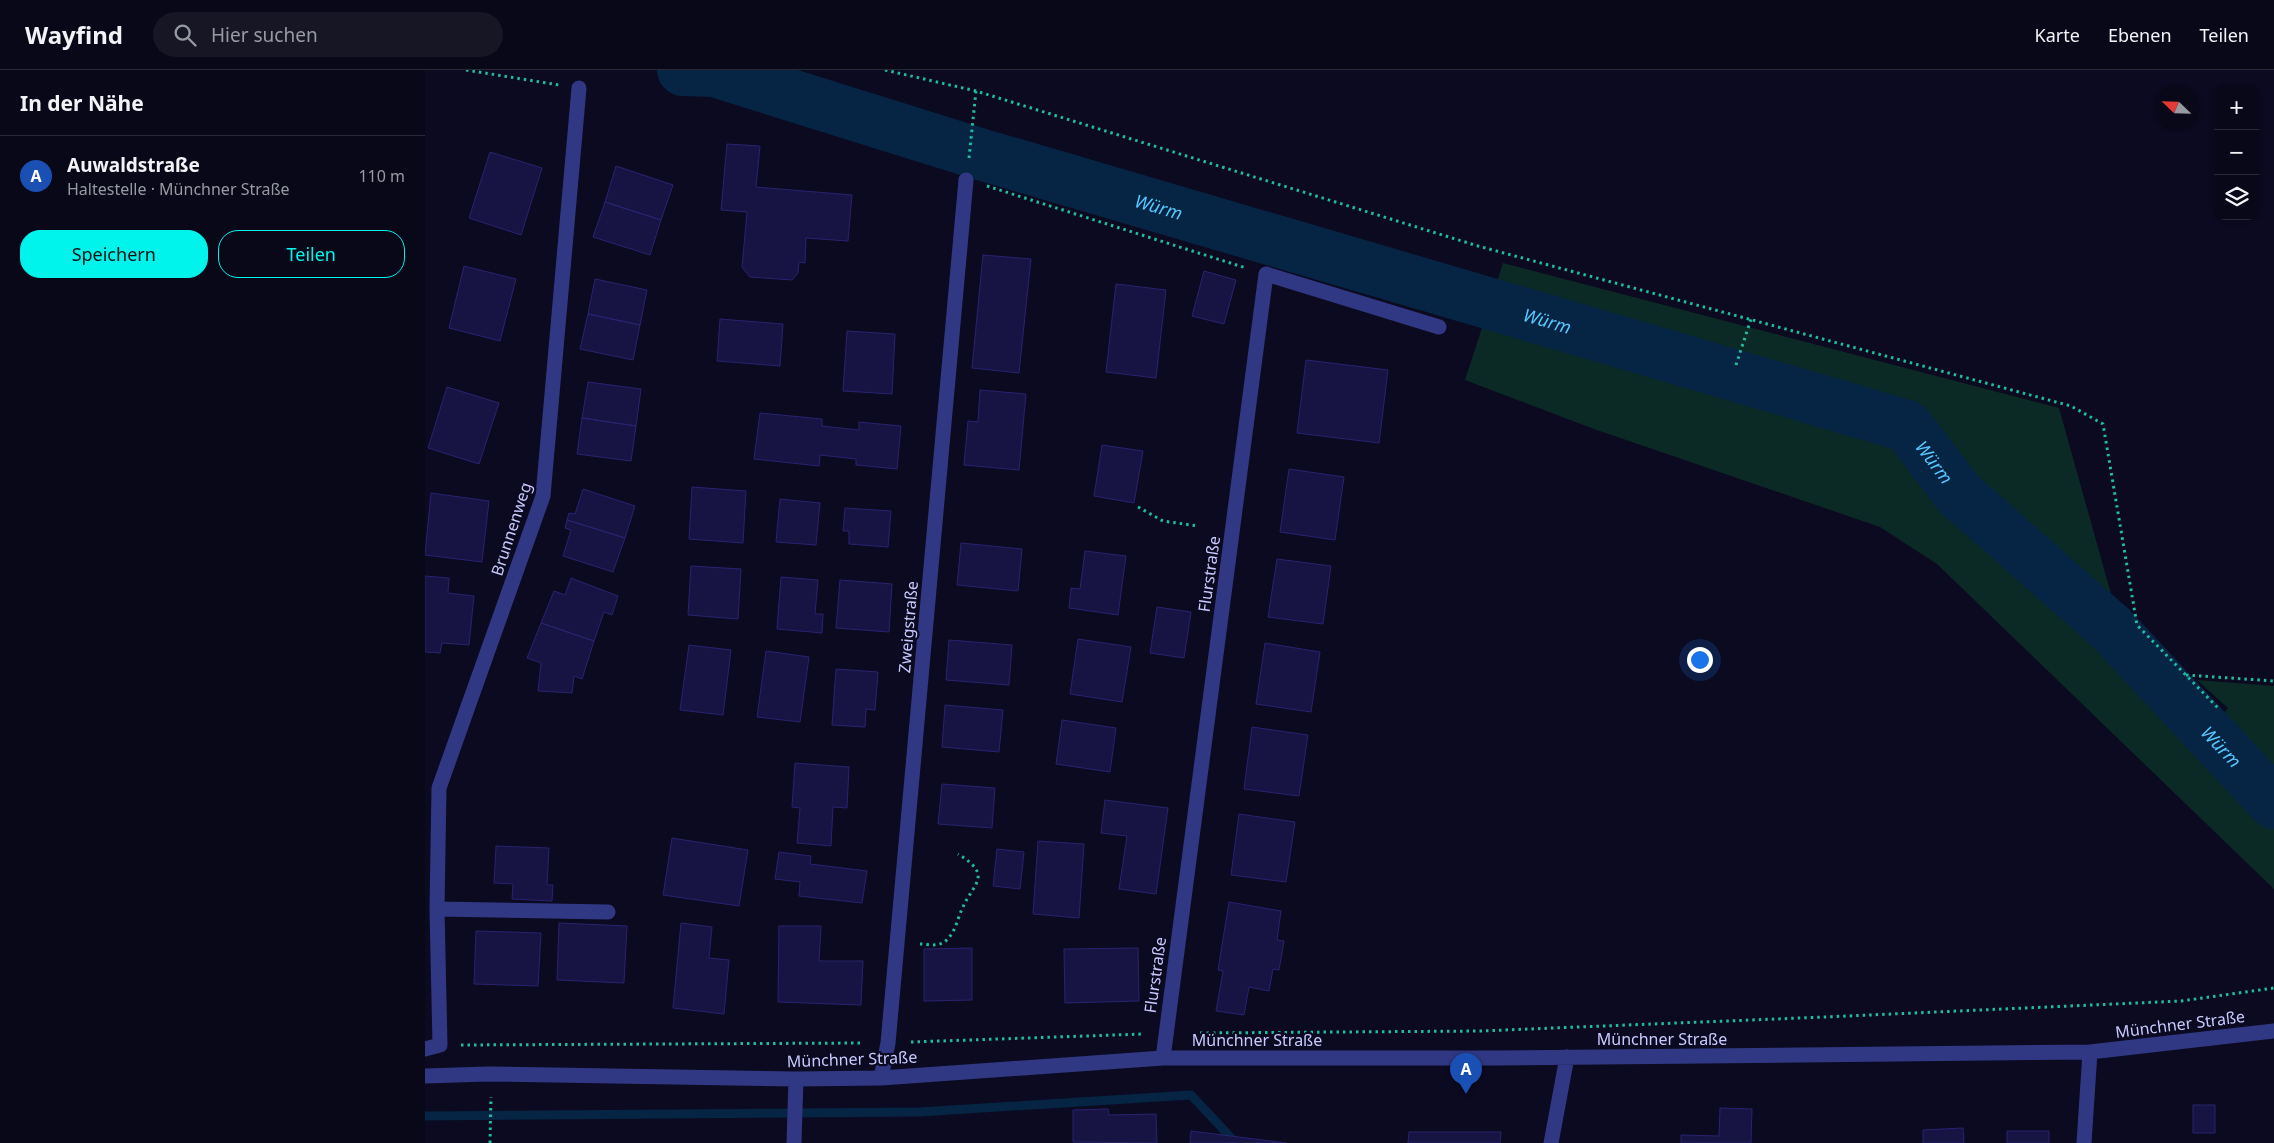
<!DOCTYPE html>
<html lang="de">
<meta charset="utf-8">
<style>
:root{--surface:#080818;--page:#161625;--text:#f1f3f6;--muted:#989aa2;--line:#292937;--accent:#00f4ec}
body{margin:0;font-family:"Noto Sans",sans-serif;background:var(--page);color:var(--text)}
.controls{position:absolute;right:15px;top:15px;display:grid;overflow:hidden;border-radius:10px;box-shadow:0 1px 4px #0004}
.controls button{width:45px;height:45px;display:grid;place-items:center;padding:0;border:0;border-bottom:1px solid var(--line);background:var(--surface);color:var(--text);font:25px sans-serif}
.compass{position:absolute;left:1729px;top:15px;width:45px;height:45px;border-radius:50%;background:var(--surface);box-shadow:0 1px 4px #0004;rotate:293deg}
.you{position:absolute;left:1274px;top:589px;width:18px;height:18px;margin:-12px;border:4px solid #fff;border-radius:50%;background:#1a73e8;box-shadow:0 0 0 8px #1a73e833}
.badge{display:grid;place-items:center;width:32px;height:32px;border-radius:50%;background:var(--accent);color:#fff;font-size:16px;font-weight:700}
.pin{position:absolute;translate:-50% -41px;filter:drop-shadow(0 1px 2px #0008)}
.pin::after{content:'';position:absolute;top:26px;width:18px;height:15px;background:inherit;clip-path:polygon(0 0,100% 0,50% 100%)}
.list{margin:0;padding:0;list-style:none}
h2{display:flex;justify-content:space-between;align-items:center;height:65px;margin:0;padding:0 20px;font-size:21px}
h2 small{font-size:16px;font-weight:400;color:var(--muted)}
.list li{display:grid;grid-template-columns:32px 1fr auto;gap:15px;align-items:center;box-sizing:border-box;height:80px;padding:0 20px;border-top:1px solid var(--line)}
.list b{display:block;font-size:19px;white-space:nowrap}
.list p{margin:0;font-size:16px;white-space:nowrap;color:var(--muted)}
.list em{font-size:16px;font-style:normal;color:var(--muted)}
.actions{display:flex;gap:10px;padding:15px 20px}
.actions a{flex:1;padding:11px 0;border:1px solid var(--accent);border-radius:20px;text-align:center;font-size:18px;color:var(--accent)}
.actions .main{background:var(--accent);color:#111}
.icon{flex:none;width:28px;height:28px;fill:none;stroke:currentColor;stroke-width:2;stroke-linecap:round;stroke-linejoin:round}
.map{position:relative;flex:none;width:1849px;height:1073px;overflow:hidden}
header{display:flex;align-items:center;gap:30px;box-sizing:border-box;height:70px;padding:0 25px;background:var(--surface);border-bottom:1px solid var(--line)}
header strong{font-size:24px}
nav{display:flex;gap:28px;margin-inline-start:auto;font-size:18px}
.search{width:350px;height:45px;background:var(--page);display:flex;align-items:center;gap:12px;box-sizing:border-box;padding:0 18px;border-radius:28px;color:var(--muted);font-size:19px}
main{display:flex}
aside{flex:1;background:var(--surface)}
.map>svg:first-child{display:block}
.green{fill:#0c2a25}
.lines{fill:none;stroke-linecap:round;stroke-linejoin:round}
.stream{stroke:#062443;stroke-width:9}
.river{stroke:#062443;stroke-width:52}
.building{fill:#171443;stroke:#292371}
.path{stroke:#20bc9e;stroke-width:3;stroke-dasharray:2.5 4;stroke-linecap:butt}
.minor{stroke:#303884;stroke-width:15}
.labels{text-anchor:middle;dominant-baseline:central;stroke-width:4.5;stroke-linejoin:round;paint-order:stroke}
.street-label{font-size:16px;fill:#c9caff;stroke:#0b0a20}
.water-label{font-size:18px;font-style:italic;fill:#57c7ff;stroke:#0b0a20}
</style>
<header>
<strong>Wayfind</strong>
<div class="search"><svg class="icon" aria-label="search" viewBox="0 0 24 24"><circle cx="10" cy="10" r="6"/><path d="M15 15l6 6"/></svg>Hier suchen</div>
<nav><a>Karte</a><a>Ebenen</a><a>Teilen</a></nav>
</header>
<main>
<aside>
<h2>In der Nähe<small></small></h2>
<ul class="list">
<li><span class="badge" style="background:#1a4fb4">A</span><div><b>Auwaldstraße</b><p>Haltestelle · Münchner Straße</p></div><em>110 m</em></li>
</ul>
<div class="actions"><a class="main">Speichern</a><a>Teilen</a></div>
</aside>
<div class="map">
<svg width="1849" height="1073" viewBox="0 0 1849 1073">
<rect width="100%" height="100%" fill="#0b0a20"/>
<path class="green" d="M1078,193L1634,338L1686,524L1705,557L1795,648L1803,638L1772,610L1849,616V819L1512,494L1455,457L1169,359L1040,310Z"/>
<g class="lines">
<path class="stream" d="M0,1046L495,1042L766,1025L811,1073"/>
<path class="river" id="s1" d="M258,0L289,1L558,85L1482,356L1534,424L1686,558L1849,733"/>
</g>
<path class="building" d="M302,74L335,76L331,117L427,125L423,171L381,168L380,193L374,192L373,203L367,210L325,207L317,197L322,142L296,140Z
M65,82L117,98L96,165L44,148Z
M191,96L248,115L236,150L180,132Z
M180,132L236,150L225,185L168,167Z
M558,185L606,189L594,303L547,298Z
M39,196L91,209L75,271L24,258Z
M779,201L811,210L799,254L767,246Z
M170,209L222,220L215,255L163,244Z
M691,214L741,220L731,308L681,302Z
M163,244L215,255L208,290L155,279Z
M295,249L358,254L355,296L292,291Z
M422,261L470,264L467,324L418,321Z
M881,290L963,300L954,373L872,363Z
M163,312L216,319L211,356L157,348Z
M22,317L74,333L54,394L3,378Z
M555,320L601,324L594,400L539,395L543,351L553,352Z
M335,343L397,349V356L434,360V352L476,356L472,399L431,395V389L395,385L394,396L329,389Z
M157,348L211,356L206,391L152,384Z
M677,375L718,381L709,433L669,426Z
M864,399L919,407L910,470L855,462Z
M267,417L321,421L318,473L264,469Z
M158,419L210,436L200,468L142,450L144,443L150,444Z
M6,423L64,431L57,492L0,485Z
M355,429L395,433L391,475L351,472Z
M420,438L466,441L463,477L424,474V461H418Z
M142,450L200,468L188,502L138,486L146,460L140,458Z
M536,473L597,479L593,521L532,515Z
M660,481L701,486L693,545L644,538L646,518L655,519Z
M852,489L906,496L898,554L843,547Z
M266,496L316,499L313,549L263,545Z
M0,506L24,508L23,523L49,526L44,575L17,573L15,583L0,582Z
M356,507L393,510L390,544H398L397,563L352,559Z
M146,508L193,526L187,545L179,542L169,571L116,553L129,521L140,525Z
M415,510L467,514L464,562L411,558Z
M732,537L766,542L759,588L725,583Z
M116,553L169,571L157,609L149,606L147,623L113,621L116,593L102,588Z
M653,569L706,577L697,632L645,624Z
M524,570L587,575L584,615L521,610Z
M840,573L895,582L886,642L831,634Z
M264,575L306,580L298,645L255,640Z
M341,581L384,587L375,652L332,647Z
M411,599L453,602L450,640L441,639L440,657L407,655Z
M520,635L578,640L574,682L517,677Z
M637,650L691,658L685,702L631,694Z
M827,657L883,665L874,726L819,719Z
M370,693L424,697L422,738L408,737L406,776L372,773L375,738L367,737Z
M517,714L570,718L567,758L513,754Z
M680,730L743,738L731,824L694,819L702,766L676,763Z
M814,744L870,752L861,812L806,805Z
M247,768L323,780L314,836L238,825Z
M613,771L659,774L654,848L608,844Z
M71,776L124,778L122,815H128L127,831L87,829L88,814L69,813Z
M572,779L599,782L595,819L568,816Z
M354,782L386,786L385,794L442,801L437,833L374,826L375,812L350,809Z
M804,832L856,841L852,870L859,871L854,900L848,899L844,921L824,917L819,945L791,941L798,901L793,900Z
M134,853L202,856L199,913L132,910Z
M256,853L287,857L284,888L304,890L299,944L248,938Z
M354,856H396L394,891H438L436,935L353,932Z
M51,861L116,863L113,916L49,914Z
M547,878V930L499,931V879Z
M713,878L714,931L640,933L639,879Z
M1768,1035H1790V1063H1768Z
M1295,1038L1327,1039L1326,1073H1256V1065L1294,1066Z
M683,1039L684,1045L731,1044L732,1073L648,1072V1040Z
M1538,1058L1539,1073H1498V1060Z
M766,1061L861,1073H765Z
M1582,1061H1624V1073H1582Z
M984,1062H1076L1075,1073H983Z"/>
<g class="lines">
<path class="path" d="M41,0L134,15
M460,0L551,21L1053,176L1646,336L1678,354L1712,555L1795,640
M544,88L551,21
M562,116L821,198
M1311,295L1326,249
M713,437L738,451L773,456
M1761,605L1849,611
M495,874C501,874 509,876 515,874C529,869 532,850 537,839C548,813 569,806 533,784
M775,963L1055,961L1400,947L1756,931L1849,918
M486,972L719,964
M36,975L439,973
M65,1073L66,1027"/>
<path class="minor" d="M12,839L183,842
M0,979L15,975L12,839L14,718L118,426L154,18
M738,988L841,204L1014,257
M0,1006L62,1004L371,1009L456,1008L738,988H1073L1665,982L1849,961
M456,1008L463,973L541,110
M369,1073L371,1009
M1126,1073L1142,987
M1659,1073L1665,982"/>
</g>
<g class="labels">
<g class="street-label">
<text transform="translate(86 459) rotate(-72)">Brunnenweg</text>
<text transform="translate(784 504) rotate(-82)">Flurstraße</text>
<text transform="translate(483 557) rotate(-85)">Zweigstraße</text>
<text transform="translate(730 905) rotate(-82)">Flurstraße</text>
<text transform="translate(1755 954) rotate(-7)">Münchner Straße</text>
<text x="1237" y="969">Münchner Straße</text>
<text x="832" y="970">Münchner Straße</text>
<text transform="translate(427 989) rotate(-2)">Münchner Straße</text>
</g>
<g class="water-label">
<text stroke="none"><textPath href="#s1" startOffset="496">Würm</textPath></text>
<text stroke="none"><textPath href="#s1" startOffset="901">Würm</textPath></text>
<text stroke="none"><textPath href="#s1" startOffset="1321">Würm</textPath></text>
<text stroke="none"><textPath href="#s1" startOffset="1726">Würm</textPath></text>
</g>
</g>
</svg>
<div class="controls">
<button>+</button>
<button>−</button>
<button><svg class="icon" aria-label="layers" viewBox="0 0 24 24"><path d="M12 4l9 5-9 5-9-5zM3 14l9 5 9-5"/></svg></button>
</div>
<svg class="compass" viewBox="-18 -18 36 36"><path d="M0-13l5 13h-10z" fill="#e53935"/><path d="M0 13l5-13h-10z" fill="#989aa2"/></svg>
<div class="you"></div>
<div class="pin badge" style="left:1041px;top:1024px;background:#1a4fb4">A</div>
</div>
</main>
